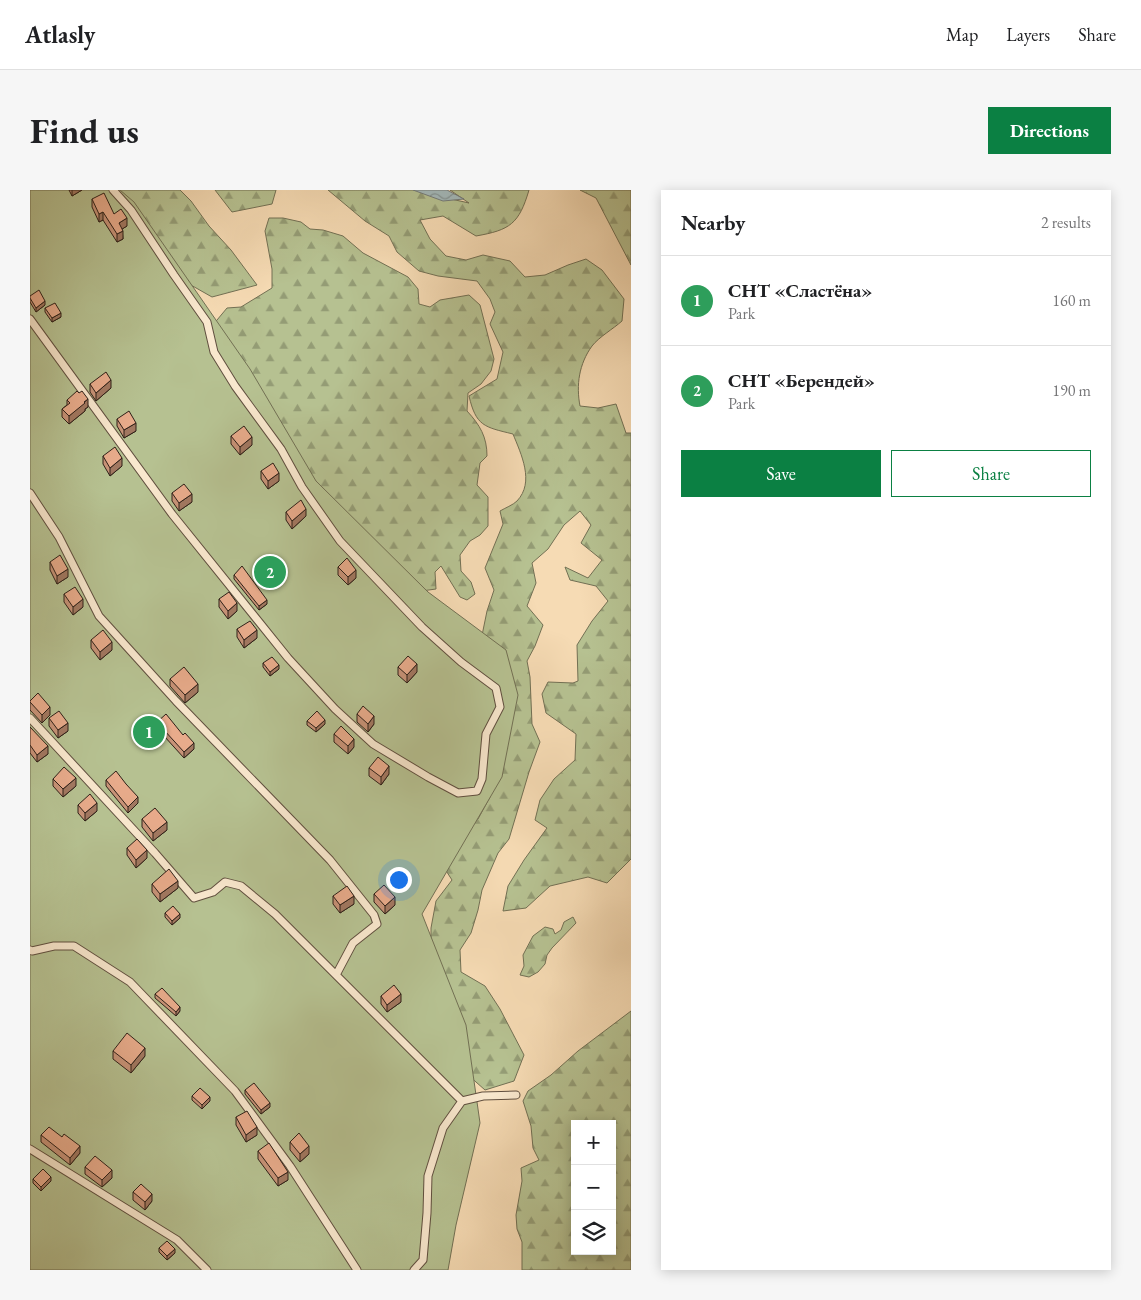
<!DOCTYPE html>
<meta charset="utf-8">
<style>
:root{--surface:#fff;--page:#f6f6f6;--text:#202124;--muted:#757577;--line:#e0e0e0;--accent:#0b8043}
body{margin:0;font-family:"EB Garamond",serif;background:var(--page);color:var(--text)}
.controls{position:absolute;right:15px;bottom:15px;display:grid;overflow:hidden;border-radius:0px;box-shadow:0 2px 12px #0003}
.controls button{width:45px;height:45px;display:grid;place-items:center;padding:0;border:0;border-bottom:1px solid var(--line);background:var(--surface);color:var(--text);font:25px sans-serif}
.you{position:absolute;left:368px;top:689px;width:18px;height:18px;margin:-12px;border:4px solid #fff;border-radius:50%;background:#1a73e8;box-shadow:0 0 0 8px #1a73e833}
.badge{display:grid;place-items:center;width:32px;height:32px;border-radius:50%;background:var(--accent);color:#fff;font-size:16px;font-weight:700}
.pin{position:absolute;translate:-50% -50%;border:2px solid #fff;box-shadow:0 1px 5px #0006}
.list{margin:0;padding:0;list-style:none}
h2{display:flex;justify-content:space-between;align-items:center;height:65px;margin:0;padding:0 20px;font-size:21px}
h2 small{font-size:16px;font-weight:400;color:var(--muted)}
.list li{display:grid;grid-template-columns:32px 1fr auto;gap:15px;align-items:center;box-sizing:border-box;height:90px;padding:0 20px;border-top:1px solid var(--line)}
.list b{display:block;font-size:19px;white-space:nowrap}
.list p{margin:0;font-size:16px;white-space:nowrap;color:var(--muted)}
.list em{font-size:16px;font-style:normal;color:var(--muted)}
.actions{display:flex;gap:10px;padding:15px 20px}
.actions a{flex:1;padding:11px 0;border:1px solid var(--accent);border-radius:0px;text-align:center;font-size:18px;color:var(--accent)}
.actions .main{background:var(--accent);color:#fff}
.icon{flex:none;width:28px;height:28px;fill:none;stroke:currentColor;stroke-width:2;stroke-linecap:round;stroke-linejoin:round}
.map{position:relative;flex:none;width:601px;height:1080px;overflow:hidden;border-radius:0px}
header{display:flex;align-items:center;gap:30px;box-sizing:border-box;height:70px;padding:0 25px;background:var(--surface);border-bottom:1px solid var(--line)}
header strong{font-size:24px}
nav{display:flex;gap:28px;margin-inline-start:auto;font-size:18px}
.intro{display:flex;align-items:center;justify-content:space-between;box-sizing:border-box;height:120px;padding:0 30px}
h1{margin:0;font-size:35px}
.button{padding:12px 22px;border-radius:0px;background:var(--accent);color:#fff;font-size:18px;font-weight:700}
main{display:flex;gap:30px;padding:0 30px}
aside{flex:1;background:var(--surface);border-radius:0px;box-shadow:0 2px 12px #0003}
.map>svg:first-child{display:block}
.forest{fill:url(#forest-firs);stroke:#727054;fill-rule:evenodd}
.green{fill:#b6c191;stroke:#727054}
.water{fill:url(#water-waves);stroke:#747b79}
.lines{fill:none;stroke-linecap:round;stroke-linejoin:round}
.lane-casing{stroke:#604f3f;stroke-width:9}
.lane{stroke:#f9e8ce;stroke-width:7}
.wall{fill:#c89378;stroke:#2e2018}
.shaded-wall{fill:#a27861;stroke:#2e2018}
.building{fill:#e8ab8b;stroke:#2e2018}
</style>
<header>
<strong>Atlasly</strong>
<nav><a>Map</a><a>Layers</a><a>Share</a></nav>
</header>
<div class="intro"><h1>Find us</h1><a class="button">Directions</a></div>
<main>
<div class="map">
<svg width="601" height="1080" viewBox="0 0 601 1080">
<defs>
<pattern id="forest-firs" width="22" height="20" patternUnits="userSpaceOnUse" patternTransform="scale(1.25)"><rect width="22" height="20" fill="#b6c191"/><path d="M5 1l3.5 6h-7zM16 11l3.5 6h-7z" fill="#949c75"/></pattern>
<pattern id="water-waves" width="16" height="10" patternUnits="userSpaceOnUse" patternTransform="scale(1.25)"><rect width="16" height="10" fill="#a3b8b9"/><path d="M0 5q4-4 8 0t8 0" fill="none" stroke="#859595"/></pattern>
</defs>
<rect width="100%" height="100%" fill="#f6dbb4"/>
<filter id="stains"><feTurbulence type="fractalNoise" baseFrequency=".004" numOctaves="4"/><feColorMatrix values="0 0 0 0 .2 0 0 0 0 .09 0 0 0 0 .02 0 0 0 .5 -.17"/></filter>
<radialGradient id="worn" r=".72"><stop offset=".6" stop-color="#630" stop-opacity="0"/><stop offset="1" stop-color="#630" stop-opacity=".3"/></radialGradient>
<path class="forest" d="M77,0H150L161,11L179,36L201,60L227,95L182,107L152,90Z
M185,0H246L242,14L202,22Z
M298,0H395L412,7L439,13L420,0H499C489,34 480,40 446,46L413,26L390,30L400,49L416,66L436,70L453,65L480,71L495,87L515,85L538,75L556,69L572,80L594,109L592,131C583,139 569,147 562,156C549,174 546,195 550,216L568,218L586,214L596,243H601V669L577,693L558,687L520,696L496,718L473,721L478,696L494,670L517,638L505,630L510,610L524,589L545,570L546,544L516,523L512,504L518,492L543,493L548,491L547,455L562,431L578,411L566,396L540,390L535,377L558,388L572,370L551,353L561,335L550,321L534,335L518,359L502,373L506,393L497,416L513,435L505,456L497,471L500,487L502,534L510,552L499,582L479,649L468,663L452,700L448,720L441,743L430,760L431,782L455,796L470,819L494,865L484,891L455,900L437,884L401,751V738L406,711L422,690L413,676L433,637L448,629L460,607L449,460L457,421L464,400L455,378L473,334L470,321C475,318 483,315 487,311C505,292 491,264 483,244C454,237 446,236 439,206L467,189L473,162L460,134L465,122L460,109L447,91L408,86L389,81L367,62L359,46L335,31Z
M550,0H601V75L566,8Z
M239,28H253L271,32L280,39L293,40L313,46L333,63L378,87L388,99L389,114L400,117L410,110L439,105L450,115L464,169L461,181L451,194L438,203L437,221C450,235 457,247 457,266L450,273L447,295L458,307V336L450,345L440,351L430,365L431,381L441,392L445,404L437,410L430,407L411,376L405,382L406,399L377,403L353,392L182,136L197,118L211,117L242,98V79L235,41Z
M543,727L546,733L522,758L517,765L515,774L508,782L499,787L490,785L494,776L493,765L503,746L515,737L523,739L525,744L531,740L534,732Z
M601,821V1080H492V1052L487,1039L486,1025L492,991L491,978L509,970L503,958L501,936L493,911L498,901L521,885L548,861ZM545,934H582V1061H545Z"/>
<path class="green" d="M0,0H90L104,12L220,179L286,291L398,402L476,460L488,505L472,587L392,724L436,835L450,933L426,1035L418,1080H0Z"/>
<path class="water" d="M383,0H417L434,9L413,11Z"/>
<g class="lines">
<g class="lane-casing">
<path id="lane" d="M0,129L142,324L258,468L305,519L343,554L398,587L428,603L447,601L452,589L456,544L470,517L466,498L431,472L392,437L310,351L272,297L251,259L205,196L184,162L177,132L144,85L101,20L83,0
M0,303L29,347L69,426L146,511L300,670L344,725L347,734L323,753L306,785
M0,528L125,663L164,708L183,702L195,692L211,696L245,724L432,911L453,906L486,905
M0,760L2,761L24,756H44L100,792L205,901L260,976L327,1080
M0,959L147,1050L177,1080
M384,1080L393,1070L397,1023L398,986L413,938L432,911"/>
</g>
<use href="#lane" class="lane"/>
</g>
<path class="wall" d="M39,0H52L42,6Z
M62,9L84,24L97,36L92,39L93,49L87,52L73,30L69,32L62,17Z
M0,106L15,115L6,122L0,112Z
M15,118L31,127L22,132L15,122Z
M60,194L81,198L66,211L60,202Z
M37,210L58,217L55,219V221L39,234L32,227V219L37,215Z
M87,229L106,241L94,248L87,236Z
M201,246L222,255L210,265L201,254Z
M73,266L92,276L80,286L73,274Z
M231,281L249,291L238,299L231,289Z
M142,303L162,312L149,321L142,311Z
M256,322L276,326L262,339L256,330Z
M20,372L38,387L27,394L20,380Z
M308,377L326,388L318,395L308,385Z
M204,385L237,414L229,420L204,389Z
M34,404L53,417L43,425L34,412Z
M189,409L207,421L198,429L189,417Z
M207,439L227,448L214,458L207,447Z
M61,450L82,460L70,470L61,458Z
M233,473L249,479L240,486L233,477Z
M368,477L387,482L377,493L368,485Z
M140,489L168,502L155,513L140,496Z
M0,511L20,525L12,533L0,520Z
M327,524L344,534L338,542L327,532Z
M19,528L38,541L28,548L19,536Z
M277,531L295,534L286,542L277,535Z
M126,533L164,559L154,568L134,546L133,547L126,539Z
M0,537L18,564L7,572L0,563Z
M304,544L324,557L318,564L304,552Z
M339,578L359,584L351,595L339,586Z
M23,589L46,596L33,607L23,596Z
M76,590L108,613L98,623L76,596Z
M48,615L67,621L55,631L48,623Z
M112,629L137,640L123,651L112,637Z
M97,658L117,668L106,678L97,665Z
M122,694L148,698L130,712L122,702Z
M344,704L365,715L355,724L344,712Z
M303,706L324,714L310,723L303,714Z
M135,723L150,728L142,735L135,727Z
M125,804L150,821L146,826L125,808Z
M351,806L371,812L357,822L351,814Z
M83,861L115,866L101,883L83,869Z
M215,900L240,917L231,924L215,904Z
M162,906L180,911L172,919L162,910Z
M206,927L227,945L216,952L206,935Z
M11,945L50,963L40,975L11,952Z
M260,952L279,964L270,972L260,960Z
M228,961L258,990L248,996L228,969Z
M55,977L82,988L72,997L55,984Z
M3,989L21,991L11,1001L3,993Z
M103,1002L122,1011L115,1020L103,1010Z
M129,1058L145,1063L137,1070L129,1062Z"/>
<path class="shaded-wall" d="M42,0H52L42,6Z
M73,22V30L69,32V24Z
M97,28V36L89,41V33Z
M93,41V49L87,52V44Z
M15,111V115L6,122V118Z
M31,123V127L22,132V128Z
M81,190V198L66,211V203Z
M58,209V217L55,219V221L39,234V226Z
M106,233V241L94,248V240Z
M222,247V255L210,265V257Z
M92,268V276L80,286V278Z
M249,283V291L238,299V291Z
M162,304V312L149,321V313Z
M276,319V326L262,339V331Z
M38,379V387L27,394V386Z
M326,380V388L318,395V387Z
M53,409V417L43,425V417Z
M237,410V414L229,420V416Z
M207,413V421L198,429V421Z
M227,440V448L214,458V450Z
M82,452V460L70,470V462Z
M387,474V482L377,493V485Z
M249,475V479L240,486V482Z
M168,494V502L155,513V505Z
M20,517V525L12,533V525Z
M344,526V534L338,542V534Z
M295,530V534L286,542V538Z
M38,533V541L28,548V540Z
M324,549V557L318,564V556Z
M164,553V559L154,568V562Z
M18,556V564L7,572V565Z
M359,576V584L351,595V587Z
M46,588V596L33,607V599Z
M108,607V613L98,623V617Z
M67,613V621L55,631V623Z
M137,632V640L123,651V643Z
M117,660V668L106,678V670Z
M148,691V698L130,712V704Z
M324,706V714L310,723V715Z
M365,707V715L355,724V716Z
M150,724V728L142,735V731Z
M371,804V812L357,822V815Z
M150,817V821L146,826V822Z
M115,858V866L101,883V875Z
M180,907V911L172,919V915Z
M240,913V917L231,924V920Z
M227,937V945L216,952V945Z
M50,956V963L40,975V968Z
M279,956V964L270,972V964Z
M82,980V988L72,997V990Z
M258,982V990L248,996V988Z
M21,987V991L11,1001V997Z
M122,1004V1011L115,1020V1012Z
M145,1059V1063L137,1070V1066Z"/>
<path class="building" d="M74,3L84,24L91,19L97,28L89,33L93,41L87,44L73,22L69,24L62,9Z
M9,100L15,111L6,118L0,108V106Z
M25,113L31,123L22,128L15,118Z
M76,182L81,190L66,203L60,194Z
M47,201L49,203L52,201L58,209L54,212L55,213L39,226L32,219L40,213L37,210Z
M99,221L106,233L94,240L87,229Z
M214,236L222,247L210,257L201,246Z
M85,257L92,268L80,278L73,266Z
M243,273L249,283L238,291L231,281Z
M154,294L162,304L149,313L142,303Z
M271,310L276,319L262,331L256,322Z
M30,365L38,379L27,386L20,372Z
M317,368L326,380L318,387L308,377Z
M212,376L237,410L229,416L204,385Z
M45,397L53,409L43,417L34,404Z
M199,402L207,413L198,421L189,409Z
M220,431L227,440L214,450L207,439Z
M73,440L82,452L70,462L61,450Z
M378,466L387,474L377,485L368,477Z
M242,467L249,475L240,482L233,473Z
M154,477L168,494L155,505L140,489Z
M8,503L20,517L12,525L0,512V511Z
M333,516L344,526L338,534L327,524Z
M29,521L38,533L28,540L19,528Z
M287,521L295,530L286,538L277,531Z
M136,524L153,545L155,543L164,553L154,562L134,540L133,541L126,533Z
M311,536L324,549L318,556L304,544Z
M0,537L18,556L7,565L0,555Z
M348,567L359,576L351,587L339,578Z
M34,577L46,588L33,599L23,589Z
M86,581L96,594L108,607L98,617L76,590Z
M60,604L67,613L55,623L48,615Z
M125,618L137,632L123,643L112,629Z
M107,649L117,660L106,670L97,658Z
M139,679L148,691L130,704L122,694Z
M354,695L365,707L355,716L344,704Z
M317,696L324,706L310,715L303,706Z
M143,716L150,724L142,731L135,723Z
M364,795L371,804L357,815L351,806Z
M132,798L150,817L146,822L125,804Z
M97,843L115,858L101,875L83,861Z
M224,893L240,913L231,920L215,900Z
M170,898L180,907L172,915L162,906Z
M217,921L227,937L216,945L206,927Z
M19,937L32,947L34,944L50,956L40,968L11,945Z
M269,943L279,956L270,964L260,952Z
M239,953L258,982L248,988L228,961Z
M65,966L82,980L72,990L55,977Z
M13,979L21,987L11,997L3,989Z
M111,994L122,1004L115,1012L103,1002Z
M137,1051L145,1059L137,1066L129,1058Z"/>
<rect width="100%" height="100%" filter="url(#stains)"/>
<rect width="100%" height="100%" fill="url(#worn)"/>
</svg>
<div class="controls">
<button>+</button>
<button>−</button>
<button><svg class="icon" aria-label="layers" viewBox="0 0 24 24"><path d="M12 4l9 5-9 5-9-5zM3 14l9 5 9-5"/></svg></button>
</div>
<div class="you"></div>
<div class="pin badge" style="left:119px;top:542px;background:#2e9e5b">1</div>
<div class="pin badge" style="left:240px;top:382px;background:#2e9e5b">2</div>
</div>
<aside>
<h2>Nearby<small>2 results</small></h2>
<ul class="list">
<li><span class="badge" style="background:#2e9e5b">1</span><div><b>СНТ «Сластёна»</b><p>Park</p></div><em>160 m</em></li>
<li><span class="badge" style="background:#2e9e5b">2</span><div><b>СНТ «Берендей»</b><p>Park</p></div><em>190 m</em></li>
</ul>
<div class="actions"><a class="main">Save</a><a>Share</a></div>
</aside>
</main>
